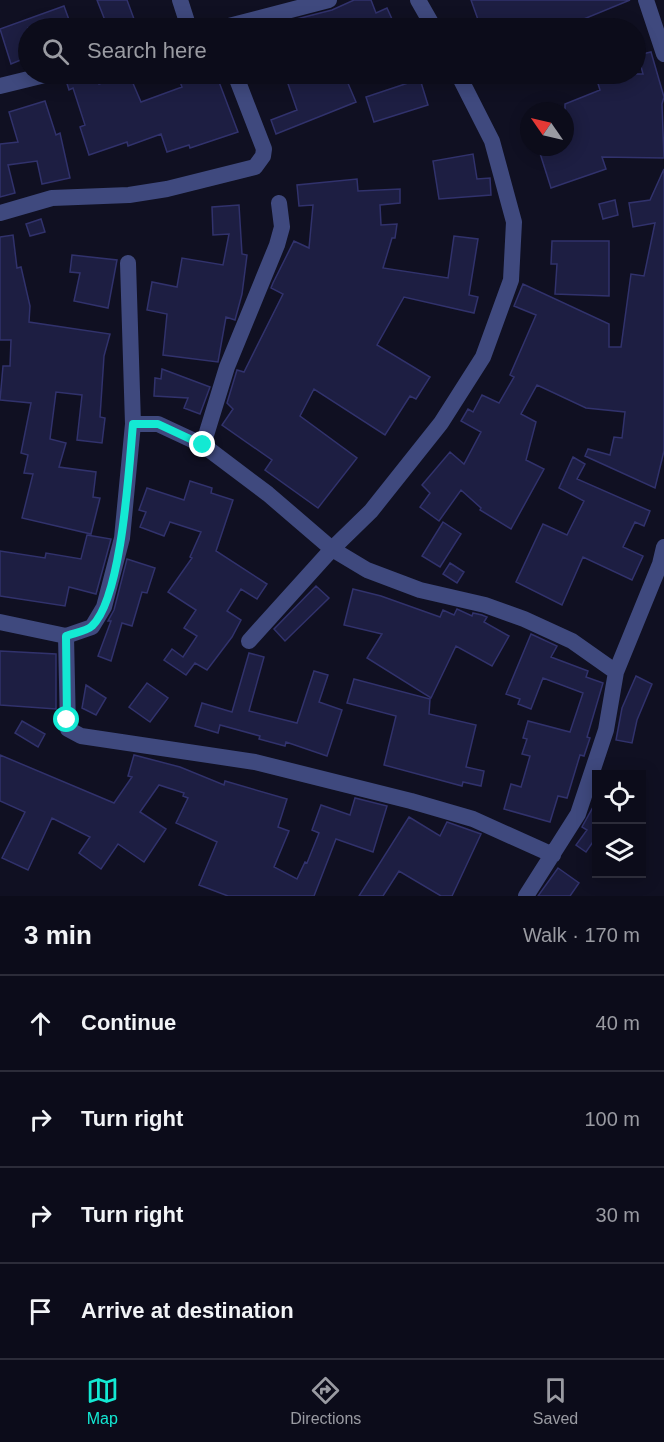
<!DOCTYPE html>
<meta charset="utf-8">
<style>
:root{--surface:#0c0c1a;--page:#1a1a27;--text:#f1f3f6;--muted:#9a9ba2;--line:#2c2c39;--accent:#13e9d3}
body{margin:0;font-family:Helvetica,sans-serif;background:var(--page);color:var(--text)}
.controls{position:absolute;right:18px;bottom:18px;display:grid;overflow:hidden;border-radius:0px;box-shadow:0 3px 15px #0003}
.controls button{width:54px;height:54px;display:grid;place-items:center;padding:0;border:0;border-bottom:2px solid var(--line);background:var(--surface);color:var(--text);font:30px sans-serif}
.compass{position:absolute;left:520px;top:102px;width:54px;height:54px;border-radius:50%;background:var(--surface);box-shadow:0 3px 15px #0003;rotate:304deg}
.stop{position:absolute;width:18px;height:18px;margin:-14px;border:4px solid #13e9d3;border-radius:50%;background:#fff}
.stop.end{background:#13e9d3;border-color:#fff;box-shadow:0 2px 6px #0008}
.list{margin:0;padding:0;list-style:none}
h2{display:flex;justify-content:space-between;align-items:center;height:78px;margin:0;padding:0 24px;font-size:26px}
h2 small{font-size:20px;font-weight:400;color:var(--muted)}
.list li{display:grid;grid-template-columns:39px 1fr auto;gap:18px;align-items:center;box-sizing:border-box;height:96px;padding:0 24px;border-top:2px solid var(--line)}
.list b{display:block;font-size:22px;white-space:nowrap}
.list em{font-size:20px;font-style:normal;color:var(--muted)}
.icon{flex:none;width:33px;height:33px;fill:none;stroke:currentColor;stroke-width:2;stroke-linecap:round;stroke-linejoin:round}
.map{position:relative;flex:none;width:664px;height:896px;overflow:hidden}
.search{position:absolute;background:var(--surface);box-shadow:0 3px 15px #0003;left:18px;right:18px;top:18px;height:66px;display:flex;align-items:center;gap:15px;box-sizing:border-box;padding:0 21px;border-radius:33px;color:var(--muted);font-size:22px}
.sheet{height:462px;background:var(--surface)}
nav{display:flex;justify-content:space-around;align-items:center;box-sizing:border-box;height:84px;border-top:2px solid var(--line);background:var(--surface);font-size:16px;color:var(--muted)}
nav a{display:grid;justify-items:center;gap:3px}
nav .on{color:var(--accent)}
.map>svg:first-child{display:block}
.building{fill:#1d1e42;stroke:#31326c;stroke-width:1.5}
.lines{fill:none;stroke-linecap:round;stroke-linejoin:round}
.minor{stroke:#3f497e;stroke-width:16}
.route{stroke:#13e9d3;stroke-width:8}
</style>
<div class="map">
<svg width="664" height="896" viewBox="0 0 664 896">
<rect width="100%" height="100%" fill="#101022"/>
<path class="building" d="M97,0H127L134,19L108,28Z
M354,0H371L376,13L387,8L396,28H261L332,10Z
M471,0H630L562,28H481Z
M64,6L72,28H28V57L11,64L0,29Z
M651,52L664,97L662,104L664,158L602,157L606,169L551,188L538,147H565V104L600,90L595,74H643L638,55Z
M64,74H96L99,84L129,74L141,102L182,87L177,74H216L238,132L190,148L189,145L167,152L161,134L128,146L127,142L89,155L80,127L85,125L73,88L69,90Z
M298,74H344L356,102L276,134L271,120L297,110L286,78Z
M420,79L428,105L374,122L366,97Z
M45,101L56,135L60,133L70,178L42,184L37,161L8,165L15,193L0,197V144L18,142L9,112Z
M473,154L477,179L490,178L491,195L439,199L433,161Z
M664,169V451L655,488L585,456L588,449L610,455L614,437L622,438L625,412L586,408L537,385L521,414L536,422L526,460L544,469L511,529L480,510L481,508L461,490L439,521L420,507L430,493L422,485L450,452L464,464L481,432L461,421L468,409L473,412L482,395L499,403L514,377L510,375L536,315L514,306L523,284L609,324V347H621L631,274L644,276L655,223L633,227L629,203L650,200Z
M357,179L358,191L400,189V203L380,205L381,225L397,224L395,238H392L383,268L448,278L454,236L478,239L469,295L478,297L474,313L404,297L377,345L430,377L416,399L410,396L385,435L314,389L300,416L357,458L318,508L265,470L272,460L222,425L233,409L227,403L237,370L244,372L283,294L271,288L273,283L294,241L309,248L313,205L299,206L297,185Z
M615,200L618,215L603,219L599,204Z
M239,205L242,254L247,255L242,294L235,320L226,317L218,362L163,355L167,314L147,310L152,282L177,287L182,258L223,265L229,234L213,235L212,207Z
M41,219L45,232L30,236L26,224Z
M13,235L17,268L21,267L30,306L29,322L110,334L104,356L100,417L105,418L102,443L77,440L82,395L56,392L50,439L66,443L59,467L96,472L93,497L100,498L91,534L22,518L33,474L24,473L28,455L21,453L31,403L0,400L3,366H10L11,340H0V237Z
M552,241H609V296L555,294L557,264H551Z
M72,255L117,260L108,308L74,301L80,273L70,272Z
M162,369L210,387L200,414L184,408L188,398L154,396L155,378L161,379Z
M573,457L585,464L577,479L650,511L644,526L635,522L623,547L643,556L632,580L583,557L562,605L516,582L543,524L567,535L584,501L559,488Z
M190,481L212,488L211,493L233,500L216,551L267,584L257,599L241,589L227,611L241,620L232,637L207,670L195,663L186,675L164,660L172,649L183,657L197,636L184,628L196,610L168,592L192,558L190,557L201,532L170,522L164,536L140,527L146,512L139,510L147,488L184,500Z
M443,522L461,534L440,567L422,556Z
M87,535L111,539L96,594L69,587L65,606L0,596V551L45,558L46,553L81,559Z
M127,559L155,568L147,593L142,592L132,626L122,623L111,661L98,656L111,621H108L114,610Z
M450,563L464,572L457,583L443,574Z
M316,586L329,598L285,641L274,629Z
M353,589L381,596L440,617L443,610L454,615L457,609L472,616L473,613L482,615L487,617L484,622L509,636L492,666L456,646L431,698L367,658L382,634L344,625Z
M531,634L557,646L551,657L588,671L586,677L603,683L587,737L590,738L584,756L580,755L567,798L558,796L550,822L504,809L511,784L521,787L530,756L522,754L527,739L523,738L528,721L570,732L583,693L543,678L531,709L518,704L520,699L506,694Z
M0,651L56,654V709L0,705Z
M249,653L264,657L249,711L297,723L314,671L328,675L319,702L342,710L327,756L286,742L285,746L259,739L260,736L220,725L218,733L195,726L202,703L232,712Z
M636,676L652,684L637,720L632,743L616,740L622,708Z
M354,679L430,699L429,714L476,725L466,767L484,771L481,786L463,782L462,786L384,765L396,716L347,703Z
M147,683L168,698L150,722L129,707Z
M86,685L106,698L96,715L82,708Z
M22,721L45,734L38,747L15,733Z
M0,755L114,803L132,777L128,776L134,755L180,767L224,785L225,781L287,799L278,827L289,831L274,867L297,879L305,862L307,863L319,833L312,830L321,805L350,815L355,798L387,806L373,852L336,839L314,896H228L199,885L217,842L176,823L188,798L183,796L184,793L159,785L140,812L166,829L144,862L118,844L101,869L79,853L90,837L52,818L28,870L2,858L25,812L0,801Z
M597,800V836L586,852L576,845L587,830L582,827Z
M409,817L440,836L447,822L481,834L452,896H441L399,871L383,896H359Z
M558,868L579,883L570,896H538Z"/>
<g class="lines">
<path class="minor" d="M180,0L189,28
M418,0L434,28
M646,0L664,54
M221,28L329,0
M0,86L49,74
M0,213L52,198L129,195L167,189L255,167L263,156L264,149L235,74
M133,424H158L203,445L268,494L332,549L367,570L420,590L485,605L524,619L572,641L616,672
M203,445L227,367L277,245L282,227L279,203
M0,622L66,636L68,729L81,736L255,762L411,801L473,819L553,855
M66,636L92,627L104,607L122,538L133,424L128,263
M249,641L332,549L371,511L441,423L483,357L511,280L514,222L492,141L458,74
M526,896L578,814L606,730L616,672L660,564L664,547"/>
</g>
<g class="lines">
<path class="route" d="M67,720L66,636C74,633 87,631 92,626C122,598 129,467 133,424H158L203,445"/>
</g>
</svg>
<div class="controls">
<button><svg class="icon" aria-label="locate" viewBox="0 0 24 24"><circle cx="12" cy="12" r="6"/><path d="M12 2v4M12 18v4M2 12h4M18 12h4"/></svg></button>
<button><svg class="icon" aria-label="layers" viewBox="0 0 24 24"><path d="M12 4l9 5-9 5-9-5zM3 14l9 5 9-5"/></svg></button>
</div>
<svg class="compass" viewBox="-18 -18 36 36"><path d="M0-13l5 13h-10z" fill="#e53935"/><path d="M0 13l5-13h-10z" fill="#9a9ba2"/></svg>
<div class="stop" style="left:67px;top:720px"></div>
<div class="stop end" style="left:203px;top:445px"></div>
<div class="search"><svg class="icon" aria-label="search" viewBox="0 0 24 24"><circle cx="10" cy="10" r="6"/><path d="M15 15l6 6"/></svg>Search here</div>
</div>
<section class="sheet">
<h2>3 min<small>Walk · 170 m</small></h2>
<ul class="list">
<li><svg class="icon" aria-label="ahead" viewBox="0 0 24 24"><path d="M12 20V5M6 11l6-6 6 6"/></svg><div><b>Continue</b></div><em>40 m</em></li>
<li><svg class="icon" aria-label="right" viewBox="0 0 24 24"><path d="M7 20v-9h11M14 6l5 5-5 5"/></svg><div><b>Turn right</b></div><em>100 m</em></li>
<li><svg class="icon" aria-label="right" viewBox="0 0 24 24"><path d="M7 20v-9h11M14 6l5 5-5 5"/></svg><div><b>Turn right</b></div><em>30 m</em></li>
<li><svg class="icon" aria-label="arrive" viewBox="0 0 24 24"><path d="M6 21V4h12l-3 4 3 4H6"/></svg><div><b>Arrive at destination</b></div></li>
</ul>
</section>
<nav>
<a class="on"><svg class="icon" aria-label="map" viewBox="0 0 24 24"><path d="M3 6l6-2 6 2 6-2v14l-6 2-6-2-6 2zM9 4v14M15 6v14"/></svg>Map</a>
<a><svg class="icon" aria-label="directions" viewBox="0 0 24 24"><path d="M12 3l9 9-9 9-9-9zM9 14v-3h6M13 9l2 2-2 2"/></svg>Directions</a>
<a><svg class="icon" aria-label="saved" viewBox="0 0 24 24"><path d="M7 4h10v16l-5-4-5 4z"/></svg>Saved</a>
</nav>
